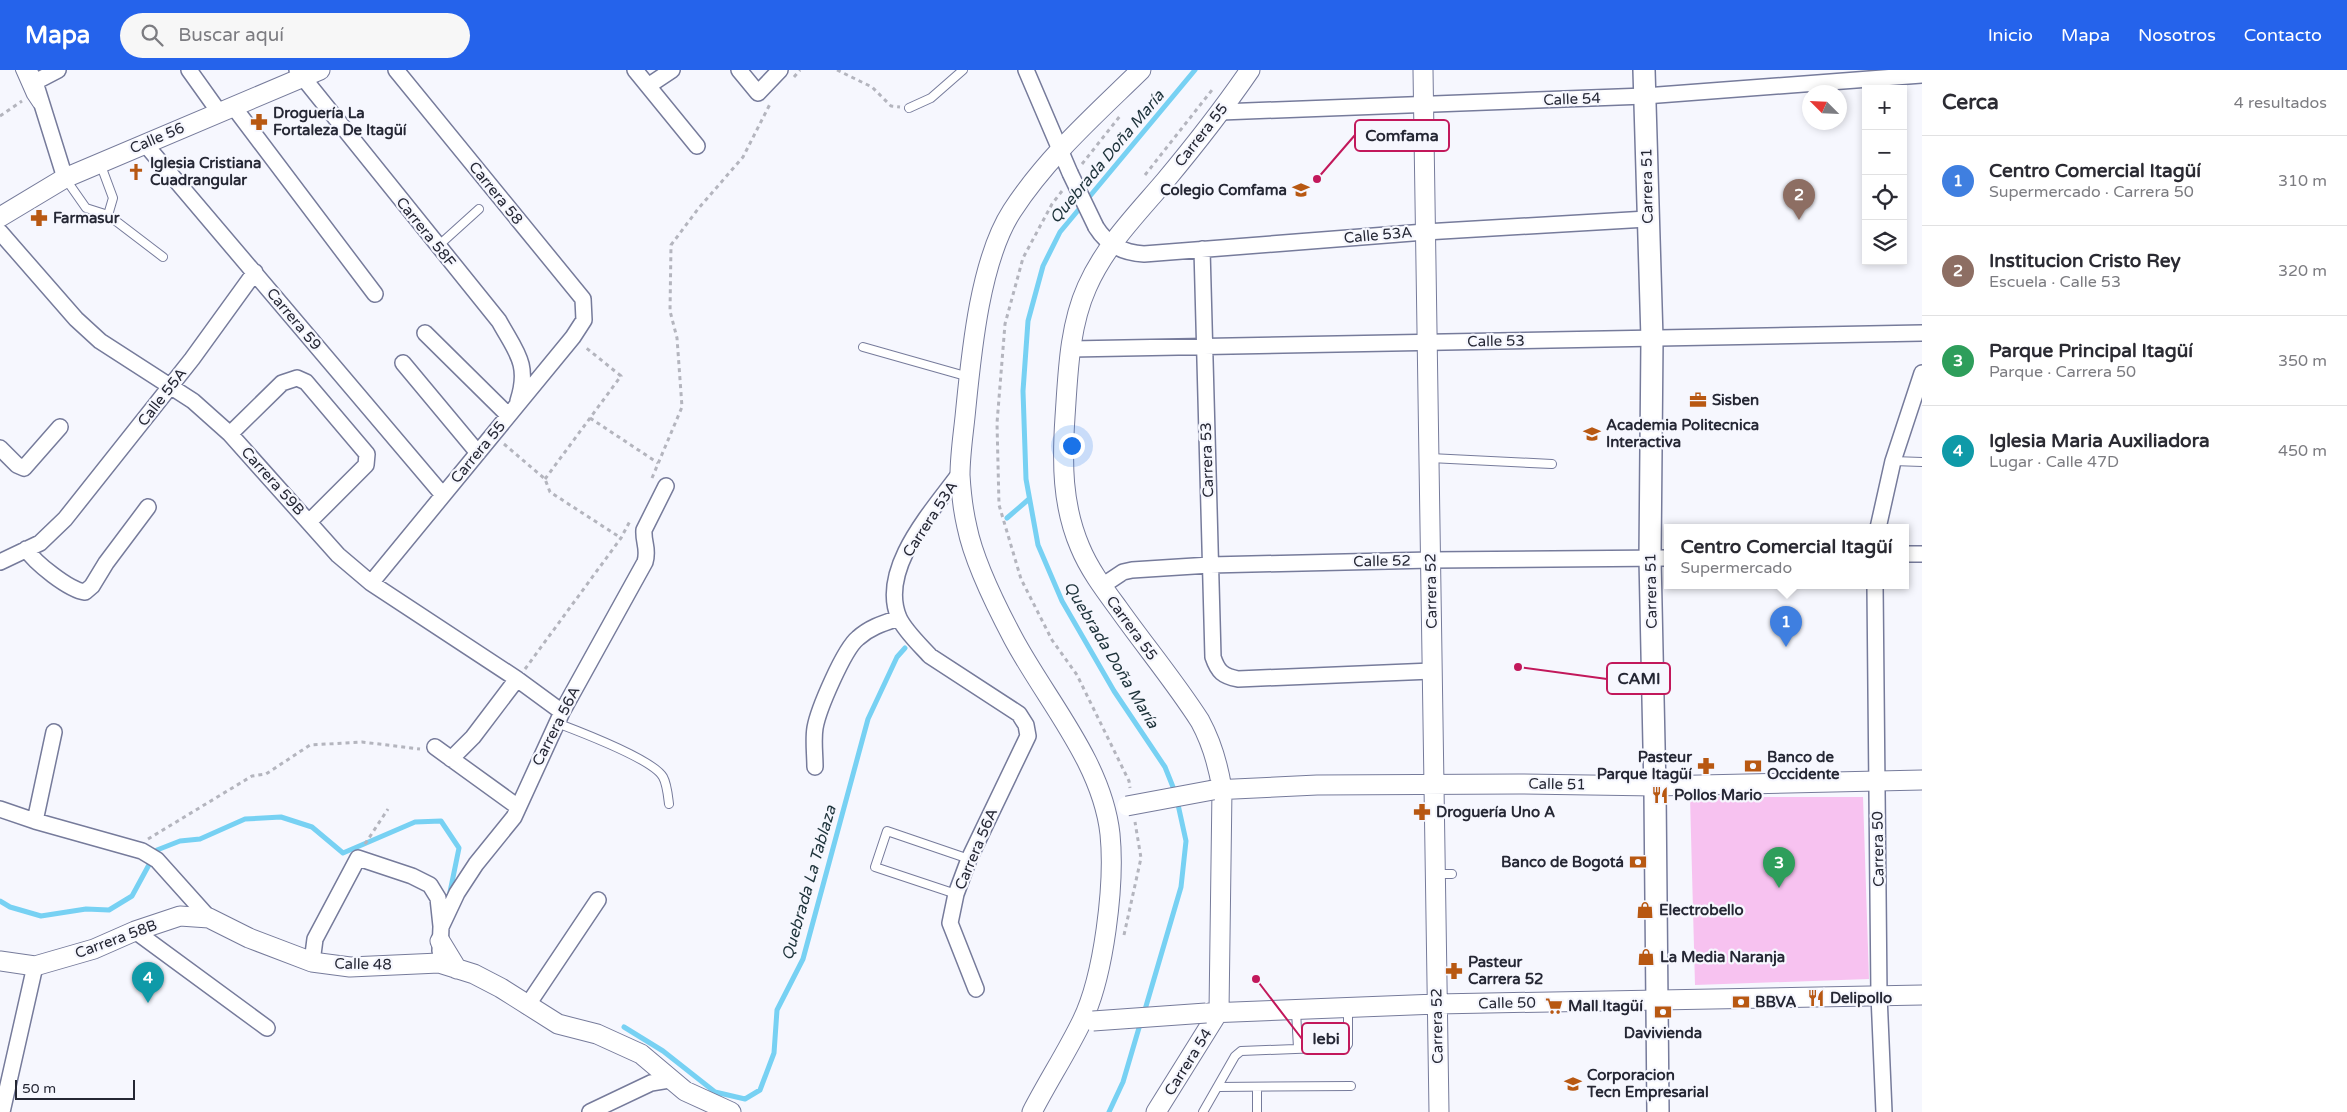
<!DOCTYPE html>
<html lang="es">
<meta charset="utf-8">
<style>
:root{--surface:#fff;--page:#f7f7f7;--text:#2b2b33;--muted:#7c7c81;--line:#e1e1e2;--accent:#2563eb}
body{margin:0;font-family:"Varela Round",sans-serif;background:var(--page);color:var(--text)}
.controls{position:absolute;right:15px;top:15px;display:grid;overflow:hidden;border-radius:0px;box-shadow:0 2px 8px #0003}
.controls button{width:45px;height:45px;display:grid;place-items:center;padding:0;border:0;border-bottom:1px solid var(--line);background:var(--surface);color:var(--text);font:25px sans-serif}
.compass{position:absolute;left:1802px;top:15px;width:45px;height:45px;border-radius:50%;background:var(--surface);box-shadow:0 2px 8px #0003;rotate:294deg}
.scale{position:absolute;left:15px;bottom:12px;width:120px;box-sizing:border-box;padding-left:5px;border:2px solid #252734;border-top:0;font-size:14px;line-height:18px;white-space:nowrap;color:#252734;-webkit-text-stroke:4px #f6f7fe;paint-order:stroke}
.you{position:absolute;left:1071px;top:375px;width:18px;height:18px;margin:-12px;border:4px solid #fff;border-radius:50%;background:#1a73e8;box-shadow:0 0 0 8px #1a73e833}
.badge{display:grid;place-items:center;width:32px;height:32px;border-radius:50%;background:var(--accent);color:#fff;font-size:16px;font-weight:700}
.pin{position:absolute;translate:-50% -41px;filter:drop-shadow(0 1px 2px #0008)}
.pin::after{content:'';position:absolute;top:26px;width:18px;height:15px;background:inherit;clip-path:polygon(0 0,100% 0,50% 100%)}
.popup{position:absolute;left:1664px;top:454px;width:245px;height:65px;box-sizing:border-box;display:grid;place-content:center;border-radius:0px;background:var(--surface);filter:drop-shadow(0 1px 4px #0005);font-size:16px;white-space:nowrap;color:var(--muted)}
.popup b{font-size:19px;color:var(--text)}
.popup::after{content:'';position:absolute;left:50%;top:100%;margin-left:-10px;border:10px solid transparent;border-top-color:var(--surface)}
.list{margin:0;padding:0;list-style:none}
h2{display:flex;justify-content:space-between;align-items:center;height:65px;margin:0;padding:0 20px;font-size:21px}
h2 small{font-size:16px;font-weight:400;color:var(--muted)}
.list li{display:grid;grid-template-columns:32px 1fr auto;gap:15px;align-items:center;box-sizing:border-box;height:90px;padding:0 20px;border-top:1px solid var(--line)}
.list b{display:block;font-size:19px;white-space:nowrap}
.list p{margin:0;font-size:16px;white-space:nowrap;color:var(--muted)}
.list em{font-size:16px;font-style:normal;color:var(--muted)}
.icon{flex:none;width:28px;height:28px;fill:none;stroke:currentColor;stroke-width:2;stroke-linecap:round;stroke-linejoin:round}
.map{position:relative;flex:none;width:1922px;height:1042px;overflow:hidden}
header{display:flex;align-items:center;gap:30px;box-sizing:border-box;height:70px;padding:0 25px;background:var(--accent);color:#fff}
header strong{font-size:24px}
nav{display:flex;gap:28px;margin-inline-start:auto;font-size:18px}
.search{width:350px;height:45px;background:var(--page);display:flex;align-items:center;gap:12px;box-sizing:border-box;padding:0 18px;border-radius:28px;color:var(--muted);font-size:19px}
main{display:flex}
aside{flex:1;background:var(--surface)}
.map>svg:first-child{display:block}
.green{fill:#f7c2f0}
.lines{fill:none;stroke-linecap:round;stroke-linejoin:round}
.stream{stroke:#77d1f3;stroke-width:5}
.service-casing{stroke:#767b9b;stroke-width:10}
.minor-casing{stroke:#767b9b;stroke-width:18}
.tertiary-casing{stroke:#767b9b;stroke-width:21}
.secondary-casing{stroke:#767b9b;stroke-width:24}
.path{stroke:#b4b5be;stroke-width:3;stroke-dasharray:4 4;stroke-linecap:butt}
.service{stroke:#fff;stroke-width:8}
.minor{stroke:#fff;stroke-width:15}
.tertiary{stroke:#fff;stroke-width:19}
.secondary{stroke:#fff;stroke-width:21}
.minor-bridge-casing{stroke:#767b9b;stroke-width:18;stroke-linecap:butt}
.tertiary-bridge-casing{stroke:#767b9b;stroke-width:21;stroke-linecap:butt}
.minor-bridge{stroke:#fff;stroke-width:15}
.tertiary-bridge{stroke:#fff;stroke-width:19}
.labels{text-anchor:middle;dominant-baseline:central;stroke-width:4.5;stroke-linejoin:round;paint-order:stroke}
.street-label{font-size:15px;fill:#252734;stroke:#f6f7fe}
.poi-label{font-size:15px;font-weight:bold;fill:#252734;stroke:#f6f7fe;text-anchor:start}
.water-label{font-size:16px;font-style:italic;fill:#1d323a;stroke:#f6f7fe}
.leader{fill:none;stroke:#c2185b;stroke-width:2}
.callout-dot{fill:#c2185b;stroke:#f6f7fe;stroke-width:2}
.callout{fill:#f6f7fe;stroke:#c2185b;stroke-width:2}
.callout-label{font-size:16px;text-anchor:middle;font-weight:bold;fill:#252734}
</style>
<header>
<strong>Mapa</strong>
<div class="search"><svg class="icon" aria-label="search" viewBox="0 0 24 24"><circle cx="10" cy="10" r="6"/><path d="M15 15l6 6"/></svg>Buscar aquí</div>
<nav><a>Inicio</a><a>Mapa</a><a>Nosotros</a><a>Contacto</a></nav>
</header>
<main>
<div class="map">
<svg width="1922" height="1042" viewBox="0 0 1922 1042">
<rect width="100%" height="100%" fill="#f6f7fe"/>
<path class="green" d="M1690,727H1863L1869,909L1695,915Z"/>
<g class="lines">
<path class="stream" d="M1007,448L1029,429
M1175,722L1165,697L1114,621L1062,531L1038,475L1026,409L1023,321L1028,251L1043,196L1060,162L1195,0
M0,831L10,837L41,846L86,839L109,840L132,826L157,780L180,771L200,769L245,749L281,747L312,757L343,783L415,752L441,751L459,778L450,822
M1144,943L1181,817L1186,771L1177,730
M624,957L663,981L715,1022L745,1029L760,1020L774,983L777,940L803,889L868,649L897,587L905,578
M1109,1042L1123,1012L1141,951"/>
<g class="service-casing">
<path id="service" d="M20,0L31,25L37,34
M909,38L931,28L963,0
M65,108L86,138L108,145L113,128L100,93
M108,145L163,187
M438,176L479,139
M863,277L969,307
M1430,388L1552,394
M1893,391L1922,392
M557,653C578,661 653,689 663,707C667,714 668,726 669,734
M1435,804H1452
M956,824L875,797L887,761L969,789
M1296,941L1298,978
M1218,1017L1351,1016
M1203,1042L1235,986L1241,981L1346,977L1348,974V937
M1257,1042V1017"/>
</g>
<g class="minor-casing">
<path id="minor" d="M29,0L35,12L65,108
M189,0L219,42
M297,0L499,251C516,282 530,294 518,331
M635,0L697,76
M739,0L758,23L780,0
M1026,0L1070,103
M35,12L58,0
M648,16L672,0
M233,36L375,224
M1221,42L1645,26L1922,5
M145,74L442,424
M1096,157C1107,175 1123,183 1144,184L1425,162L1647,149
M0,162L76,249L100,271L193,331L230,364L338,485L371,513L517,609L562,642
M1202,179L1213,587C1218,602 1223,606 1238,609L1432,601
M425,263L508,345
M1071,279L1922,263
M403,293L478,383
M230,364L282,313L297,308L306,312L367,384L366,395L309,452
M0,378L17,395L24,398L60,357
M960,403C933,440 878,499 899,548C905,561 920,575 930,586L1019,644L1026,655L1028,666L969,789L956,824L950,853L976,919
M1878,458L1893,391L1922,303
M26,479C35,493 69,520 85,522L92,516L106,493L148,437
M1905,484H1922
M0,492L40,473L65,449L192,289L255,202
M371,513L573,267L584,250L583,229L396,0
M1102,516L1123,502L1132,500L1210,495L1431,490L1667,488
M1875,516L1879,925L1884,1042
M435,677L518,737
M451,689L473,667L517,609
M815,697C815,684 813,670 815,658C818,640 844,579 858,568C870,557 884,553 899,548
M0,739L35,751L142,781L157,790L209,848
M35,751L54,662
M135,861L267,958
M440,881L441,857L457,823L476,794L514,747L562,642L645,492C649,478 643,473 644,460L666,416
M312,892L315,869L358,788L412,806L430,815L438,828L441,856
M527,936L598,830
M2,1042L35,896
M590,1042L651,1013L669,1010"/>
</g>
<g class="tertiary-casing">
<path id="tertiary" d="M1423,0L1439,1042
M0,147L65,108L320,0
M1213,720L1317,715L1519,714L1655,716L1922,710
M440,871L457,899
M0,891L35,896L94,879L135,861L180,846L209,848L249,868L312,892L350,897L439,893L474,904L501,918L558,954L597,964L641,984L685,1021L731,1042
M1219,941L1222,719C1218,694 1212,673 1200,651C1175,612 1145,576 1118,538C1104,519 1089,499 1080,477C1062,435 1062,392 1065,347C1068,304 1069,257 1087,217C1105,176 1136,145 1165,111C1195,75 1224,38 1250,0
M1209,943L1437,934L1922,925
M1032,1042C1048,1011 1067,982 1082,951C1104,906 1115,814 1110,764C1102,692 1046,630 1013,568C996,536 974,492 967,457C963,440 961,422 960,405C960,386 963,366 965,347C971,287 979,192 1012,141C1047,87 1096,44 1141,0
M1156,1042L1219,941"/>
</g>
<g class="secondary-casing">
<path id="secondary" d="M1644,0L1652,269L1650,488L1655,722L1658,1042"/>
</g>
<path class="path" d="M837,0L872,17L891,36L900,37
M794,7L800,0
M0,46L22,31
M1082,94L1120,46
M1145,105L1212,20
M1062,121L1052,134L1023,188L1005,254L997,353L999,435L1021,509L1052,570L1077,605L1129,711L1130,718
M590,348L658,393
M504,374L545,409L550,422L621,468
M652,408L682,337L677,268L670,241L671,175L698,139L743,87L770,34
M545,409L621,306L585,277
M525,599L621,468L630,451
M148,769L252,706L266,704L310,675L362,672L420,679
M365,774L388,739
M1124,865L1141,788L1135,752"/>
<use href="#service" class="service"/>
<use href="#minor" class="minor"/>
<use href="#tertiary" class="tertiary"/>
<use href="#secondary" class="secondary"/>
<g class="minor-bridge-casing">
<path id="minor-bridge" d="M1070,103L1096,157"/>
</g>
<g class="tertiary-bridge-casing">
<path id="tertiary-bridge" d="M1127,736L1213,720
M1093,951L1206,943"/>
</g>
<use href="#minor-bridge" class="minor-bridge"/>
<use href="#tertiary-bridge" class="tertiary-bridge"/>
</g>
<defs>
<g id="pharmacy-bare" transform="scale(1.35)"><path d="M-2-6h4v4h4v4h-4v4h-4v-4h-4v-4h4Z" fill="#b85812" stroke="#f6f7fe" stroke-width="2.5" paint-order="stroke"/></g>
<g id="church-bare" transform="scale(1.35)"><path d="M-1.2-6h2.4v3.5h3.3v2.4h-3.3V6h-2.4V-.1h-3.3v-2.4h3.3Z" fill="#b85812" stroke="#f6f7fe" stroke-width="2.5" paint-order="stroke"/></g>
<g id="school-bare" transform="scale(1.35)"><path d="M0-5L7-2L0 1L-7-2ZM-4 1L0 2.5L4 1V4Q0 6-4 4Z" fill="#b85812" stroke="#f6f7fe" stroke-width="2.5" paint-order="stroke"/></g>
<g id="office-bare" transform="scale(1.35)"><path d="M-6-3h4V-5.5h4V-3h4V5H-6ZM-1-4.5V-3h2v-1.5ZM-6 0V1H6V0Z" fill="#b85812" stroke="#f6f7fe" stroke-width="2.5" paint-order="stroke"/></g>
<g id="bank-bare" transform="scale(1.35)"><path d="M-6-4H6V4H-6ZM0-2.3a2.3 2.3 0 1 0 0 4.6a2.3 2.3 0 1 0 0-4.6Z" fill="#b85812" stroke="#f6f7fe" stroke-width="2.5" paint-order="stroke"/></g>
<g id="restaurant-bare" transform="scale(1.35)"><path d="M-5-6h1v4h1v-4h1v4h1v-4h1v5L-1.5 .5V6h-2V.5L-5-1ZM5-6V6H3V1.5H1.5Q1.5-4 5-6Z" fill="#b85812" stroke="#f6f7fe" stroke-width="2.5" paint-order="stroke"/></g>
<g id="shop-bare" transform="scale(1.35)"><path d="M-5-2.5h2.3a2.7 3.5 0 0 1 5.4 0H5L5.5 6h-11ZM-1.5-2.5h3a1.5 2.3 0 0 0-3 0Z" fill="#b85812" stroke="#f6f7fe" stroke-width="2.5" paint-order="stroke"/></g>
<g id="supermarket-bare" transform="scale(1.35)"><path d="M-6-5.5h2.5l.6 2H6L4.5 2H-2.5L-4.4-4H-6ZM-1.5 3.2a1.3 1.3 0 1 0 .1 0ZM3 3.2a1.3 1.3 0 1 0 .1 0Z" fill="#b85812" stroke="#f6f7fe" stroke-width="2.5" paint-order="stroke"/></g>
</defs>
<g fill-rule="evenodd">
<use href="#pharmacy-bare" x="259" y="52"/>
<use href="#church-bare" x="136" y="102"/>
<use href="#school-bare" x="1301" y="120"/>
<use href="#pharmacy-bare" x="39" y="148"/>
<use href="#office-bare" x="1698" y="330"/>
<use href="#school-bare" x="1592" y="364"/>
<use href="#pharmacy-bare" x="1706" y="696"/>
<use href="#bank-bare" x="1753" y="696"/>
<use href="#restaurant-bare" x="1660" y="725"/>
<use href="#pharmacy-bare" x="1422" y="742"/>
<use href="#bank-bare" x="1638" y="792"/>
<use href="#shop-bare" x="1645" y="840"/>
<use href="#shop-bare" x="1646" y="887"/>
<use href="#pharmacy-bare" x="1454" y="901"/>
<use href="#restaurant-bare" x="1816" y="928"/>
<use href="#bank-bare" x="1741" y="932"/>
<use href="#supermarket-bare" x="1554" y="936"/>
<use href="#bank-bare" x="1663" y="942"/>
<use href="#school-bare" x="1573" y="1014"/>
</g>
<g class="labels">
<g class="street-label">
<text transform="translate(1572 29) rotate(-2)">Calle 54</text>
<text transform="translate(1201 65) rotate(-52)">Carrera 55</text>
<text transform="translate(157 68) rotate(-23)">Calle 56</text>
<text transform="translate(1647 116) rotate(-91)">Carrera 51</text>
<text transform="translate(496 123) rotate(51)">Carrera 58</text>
<text transform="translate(426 162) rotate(51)">Carrera 58F</text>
<text transform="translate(1378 165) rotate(-5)">Calle 53A</text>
<text transform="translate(294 249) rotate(50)">Carrera 59</text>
<text transform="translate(1496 271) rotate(-1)">Calle 53</text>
<text transform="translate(162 327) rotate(-52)">Calle 55A</text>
<text transform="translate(478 382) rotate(-50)">Carrera 55</text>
<text transform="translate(1207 390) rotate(-92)">Carrera 53</text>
<text transform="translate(273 411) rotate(48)">Carrera 59B</text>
<text transform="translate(930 449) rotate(-57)">Carrera 53A</text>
<text transform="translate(1382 491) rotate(-1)">Calle 52</text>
<text transform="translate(1431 521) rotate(-91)">Carrera 52</text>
<text transform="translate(1651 521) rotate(-91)">Carrera 51</text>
<text transform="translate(1132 558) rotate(54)">Carrera 55</text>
<text transform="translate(556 656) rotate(-63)">Carrera 56A</text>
<text transform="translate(1557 714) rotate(1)">Calle 51</text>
<text transform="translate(976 779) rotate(-67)">Carrera 56A</text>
<text transform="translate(1878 779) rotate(-91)">Carrera 50</text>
<text transform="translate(116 869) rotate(-20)">Carrera 58B</text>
<text transform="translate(363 894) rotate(1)">Calle 48</text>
<text transform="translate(1507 933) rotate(-1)">Calle 50</text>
<text transform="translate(1437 956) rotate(-91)">Carrera 52</text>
<text transform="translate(1188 992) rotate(-58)">Carrera 54</text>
</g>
<g class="poi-label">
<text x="273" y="43">Droguería La<tspan x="273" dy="17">Fortaleza De Itagüí</tspan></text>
<text x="150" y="93">Iglesia Cristiana<tspan x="150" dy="17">Cuadrangular</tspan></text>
<text x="1287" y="120" text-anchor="end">Colegio Comfama</text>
<text x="53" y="148">Farmasur</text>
<text x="1712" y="330">Sisben</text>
<text x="1606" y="355">Academia Politecnica<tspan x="1606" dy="17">Interactiva</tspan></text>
<text x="1692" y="687" text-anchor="end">Pasteur<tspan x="1692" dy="17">Parque Itagüí</tspan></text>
<text x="1767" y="687">Banco de<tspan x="1767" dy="17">Occidente</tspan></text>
<text x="1674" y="725">Pollos Mario</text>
<text x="1436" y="742">Droguería Uno A</text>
<text x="1624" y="792" text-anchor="end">Banco de Bogotá</text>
<text x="1659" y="840">Electrobello</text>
<text x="1660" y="887">La Media Naranja</text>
<text x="1468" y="892">Pasteur<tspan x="1468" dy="17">Carrera 52</tspan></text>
<text x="1830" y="928">Delipollo</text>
<text x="1755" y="932">BBVA</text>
<text x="1568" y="936">Mall Itagüí</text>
<text x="1663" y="963" text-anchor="middle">Davivienda</text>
<text x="1587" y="1005">Corporacion<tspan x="1587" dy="17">Tecn Empresarial</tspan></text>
</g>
<g class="water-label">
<text transform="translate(1107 87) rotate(-50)">Quebrada Doña María</text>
<text transform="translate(1111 585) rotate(59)">Quebrada Doña María</text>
<text transform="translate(809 813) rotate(-74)">Quebrada La Tablaza</text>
</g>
</g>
<path class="leader" d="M1317 109L1355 65M1518 597L1607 609M1256 909L1302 969"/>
<g class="callout-dot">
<circle cx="1317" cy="109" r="5"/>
<circle cx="1518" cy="597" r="5"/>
<circle cx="1256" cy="909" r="5"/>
</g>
<g class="callout">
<rect x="1355" y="50" width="94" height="31" rx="5"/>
<rect x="1607" y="593" width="63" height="31" rx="5"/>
<rect x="1302" y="953" width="47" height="31" rx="5"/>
</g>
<g class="callout-label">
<text x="1402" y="71">Comfama</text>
<text x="1639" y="614">CAMI</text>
<text x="1326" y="974">Iebi</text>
</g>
</svg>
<div class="controls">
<button>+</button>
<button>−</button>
<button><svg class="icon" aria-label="locate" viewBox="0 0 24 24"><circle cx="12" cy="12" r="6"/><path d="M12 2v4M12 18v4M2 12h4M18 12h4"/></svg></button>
<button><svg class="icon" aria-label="layers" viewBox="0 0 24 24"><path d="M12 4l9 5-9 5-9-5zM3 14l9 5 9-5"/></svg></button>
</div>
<svg class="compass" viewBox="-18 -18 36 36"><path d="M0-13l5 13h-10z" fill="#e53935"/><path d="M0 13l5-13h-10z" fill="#7c7c81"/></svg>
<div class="scale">50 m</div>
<div class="you"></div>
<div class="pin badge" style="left:1786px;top:577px;background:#3f7fe0">1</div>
<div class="popup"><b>Centro Comercial Itagüí</b>Supermercado</div>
<div class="pin badge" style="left:1799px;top:150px;background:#8d6e63">2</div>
<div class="pin badge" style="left:1779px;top:818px;background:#2e9e5b">3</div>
<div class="pin badge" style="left:148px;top:933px;background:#0f9aa8">4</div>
</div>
<aside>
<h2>Cerca<small>4 resultados</small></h2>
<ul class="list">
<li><span class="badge" style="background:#3f7fe0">1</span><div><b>Centro Comercial Itagüí</b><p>Supermercado · Carrera 50</p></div><em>310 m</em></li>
<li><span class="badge" style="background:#8d6e63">2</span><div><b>Institucion Cristo Rey</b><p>Escuela · Calle 53</p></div><em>320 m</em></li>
<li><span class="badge" style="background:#2e9e5b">3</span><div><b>Parque Principal Itagüí</b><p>Parque · Carrera 50</p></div><em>350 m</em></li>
<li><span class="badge" style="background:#0f9aa8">4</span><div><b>Iglesia Maria Auxiliadora</b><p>Lugar · Calle 47D</p></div><em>450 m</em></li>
</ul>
</aside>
</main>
